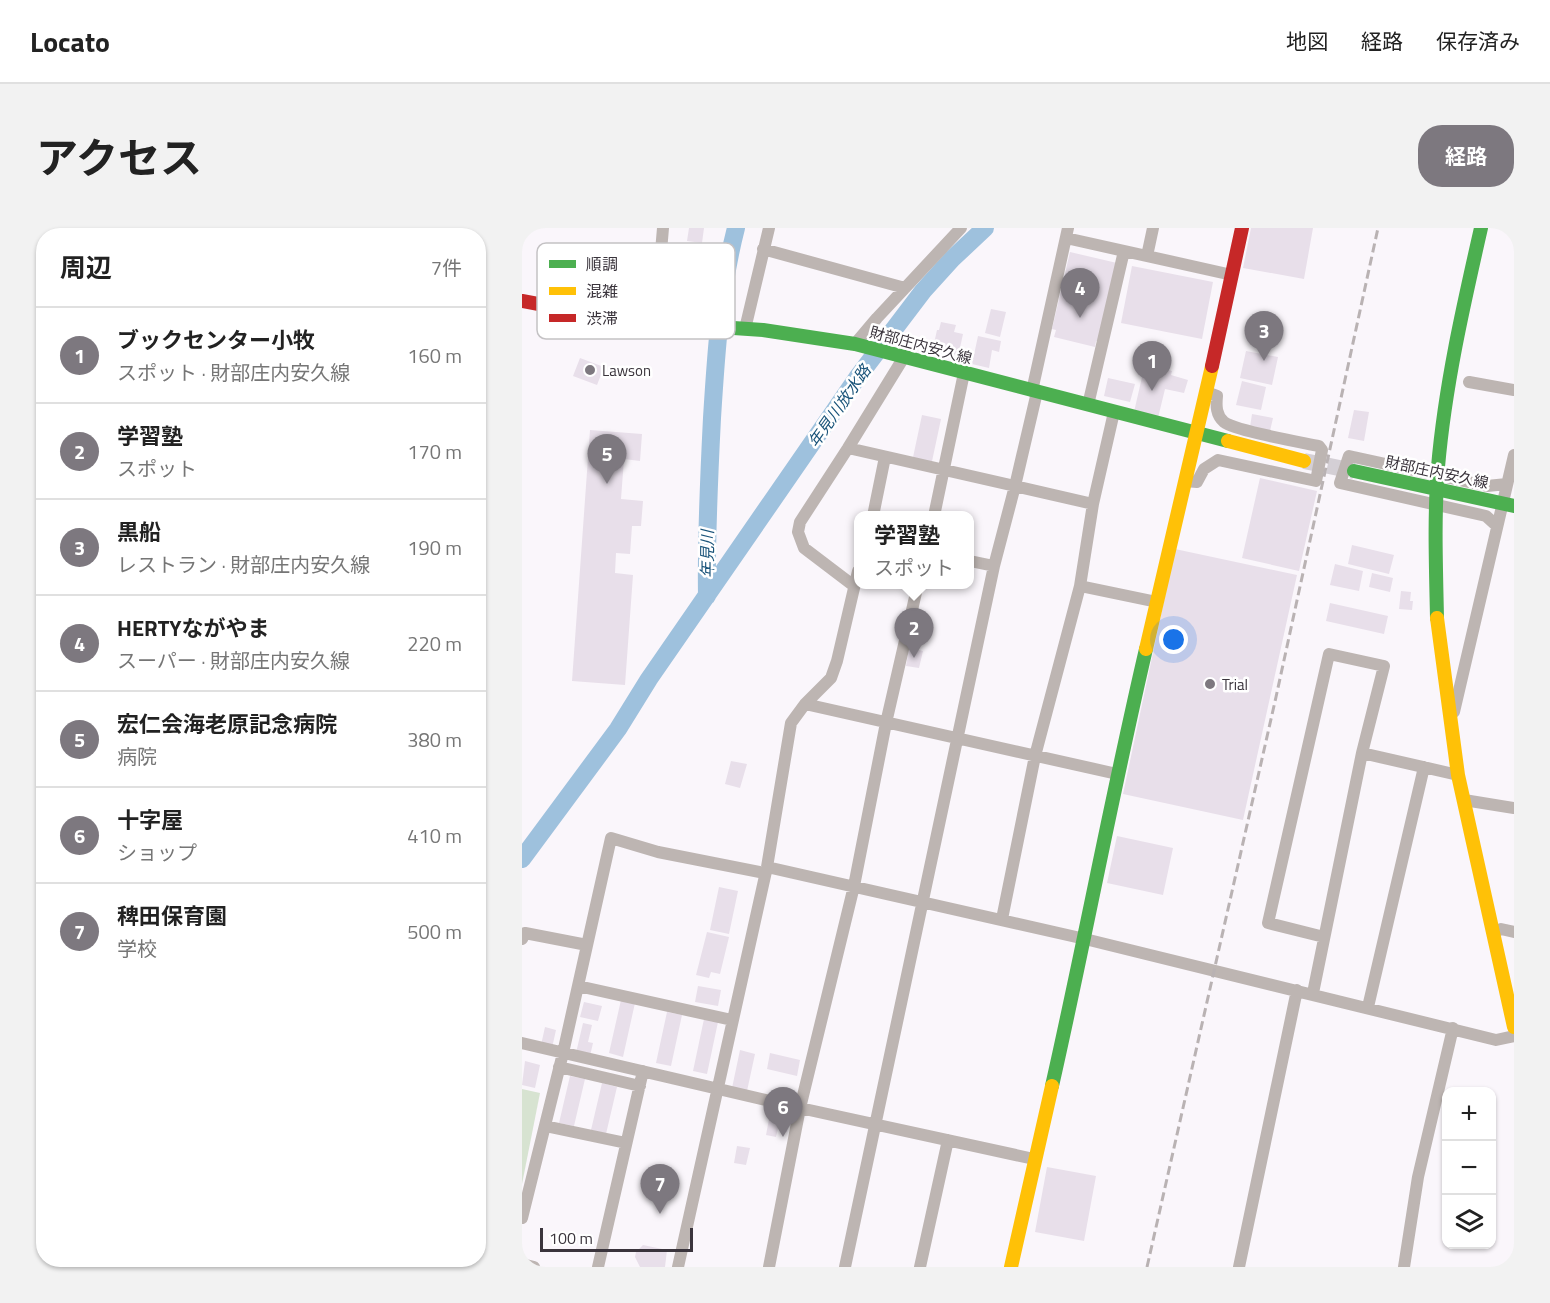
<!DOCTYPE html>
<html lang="ja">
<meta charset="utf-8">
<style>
:root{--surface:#fff;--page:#f2f2f2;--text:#222;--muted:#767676;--line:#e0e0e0;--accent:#7d787f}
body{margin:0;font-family:"Titillium Web","Noto Sans JP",sans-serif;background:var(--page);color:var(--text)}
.controls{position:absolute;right:18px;bottom:18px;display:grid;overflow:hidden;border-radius:12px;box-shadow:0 2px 4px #0004}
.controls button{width:54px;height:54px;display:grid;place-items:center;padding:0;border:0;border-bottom:2px solid var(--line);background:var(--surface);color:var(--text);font:30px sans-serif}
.scale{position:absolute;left:18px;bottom:15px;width:153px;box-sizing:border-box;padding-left:6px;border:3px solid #3a343c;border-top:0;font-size:16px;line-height:21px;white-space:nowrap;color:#3a343c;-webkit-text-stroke:4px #fff;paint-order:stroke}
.you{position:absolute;left:652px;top:412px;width:21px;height:21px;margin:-15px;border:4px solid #fff;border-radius:50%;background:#1a73e8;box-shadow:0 0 0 9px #1a73e833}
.badge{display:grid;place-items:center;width:39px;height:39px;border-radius:50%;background:var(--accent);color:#fff;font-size:20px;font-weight:700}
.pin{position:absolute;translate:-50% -50px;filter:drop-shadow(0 2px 3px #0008)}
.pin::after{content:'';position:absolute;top:32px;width:21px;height:18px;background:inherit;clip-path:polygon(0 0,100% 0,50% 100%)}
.popup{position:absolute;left:332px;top:283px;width:120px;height:78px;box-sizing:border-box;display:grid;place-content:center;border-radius:12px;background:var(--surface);filter:drop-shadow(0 2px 4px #0005);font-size:20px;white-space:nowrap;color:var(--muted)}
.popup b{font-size:22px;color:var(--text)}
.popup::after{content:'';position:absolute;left:50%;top:100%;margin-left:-12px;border:12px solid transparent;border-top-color:var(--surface)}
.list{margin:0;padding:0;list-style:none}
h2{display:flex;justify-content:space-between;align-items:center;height:78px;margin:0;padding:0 24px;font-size:26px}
h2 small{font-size:20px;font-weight:400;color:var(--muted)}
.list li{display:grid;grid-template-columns:39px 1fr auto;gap:18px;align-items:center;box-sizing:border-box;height:96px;padding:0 24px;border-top:2px solid var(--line)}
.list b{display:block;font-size:22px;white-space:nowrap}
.list p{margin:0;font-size:20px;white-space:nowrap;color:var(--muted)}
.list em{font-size:20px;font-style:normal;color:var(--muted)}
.icon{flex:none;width:33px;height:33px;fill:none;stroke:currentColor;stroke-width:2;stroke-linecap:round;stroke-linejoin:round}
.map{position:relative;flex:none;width:992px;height:1039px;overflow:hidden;border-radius:24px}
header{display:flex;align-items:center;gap:36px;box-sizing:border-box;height:84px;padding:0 30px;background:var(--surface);border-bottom:2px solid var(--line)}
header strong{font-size:28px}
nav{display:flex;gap:33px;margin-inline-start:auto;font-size:21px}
.intro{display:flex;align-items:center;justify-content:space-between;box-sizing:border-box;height:144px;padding:0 36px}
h1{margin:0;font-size:42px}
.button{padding:15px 27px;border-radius:24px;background:var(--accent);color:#fff;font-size:21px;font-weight:700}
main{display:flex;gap:36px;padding:0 36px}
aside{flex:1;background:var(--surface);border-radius:24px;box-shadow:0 2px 4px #0004}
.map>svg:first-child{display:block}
.green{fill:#d7e3d1}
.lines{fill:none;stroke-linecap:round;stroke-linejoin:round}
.river{stroke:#9ec1dd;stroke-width:18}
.building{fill:#e8dfea}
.secondary-tunnel{stroke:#d4cfd5;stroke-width:16;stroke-dasharray:16 8;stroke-linecap:butt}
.street{stroke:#bdb5b2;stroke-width:12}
.fast{stroke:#4caf50;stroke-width:14}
.slow{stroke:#ffc107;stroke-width:14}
.jam{stroke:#c62828;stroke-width:14}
.rail{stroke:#b9b2b3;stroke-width:3;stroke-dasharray:9 4.5;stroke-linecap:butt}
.poi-dot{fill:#7d787f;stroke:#fff;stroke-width:2}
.labels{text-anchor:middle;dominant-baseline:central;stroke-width:5;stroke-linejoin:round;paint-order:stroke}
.street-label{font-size:15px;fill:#3a343c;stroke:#fff}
.poi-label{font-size:15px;fill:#3a343c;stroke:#fff;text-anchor:start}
.water-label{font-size:16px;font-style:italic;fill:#195379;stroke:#fff}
.key{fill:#fff;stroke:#c4c2c4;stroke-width:1.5}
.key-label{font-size:16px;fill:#3a343c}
</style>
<header>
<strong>Locato</strong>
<nav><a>地図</a><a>経路</a><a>保存済み</a></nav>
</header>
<div class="intro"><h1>アクセス</h1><a class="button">経路</a></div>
<main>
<aside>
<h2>周辺<small>7件</small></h2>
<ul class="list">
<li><span class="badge">1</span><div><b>ブックセンター小牧</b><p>スポット · 財部庄内安久線</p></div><em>160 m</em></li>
<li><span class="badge">2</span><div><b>学習塾</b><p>スポット</p></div><em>170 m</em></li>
<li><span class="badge">3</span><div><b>黒船</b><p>レストラン · 財部庄内安久線</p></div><em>190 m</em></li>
<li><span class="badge">4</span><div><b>HERTYながやま</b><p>スーパー · 財部庄内安久線</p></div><em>220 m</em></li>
<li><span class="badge">5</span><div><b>宏仁会海老原記念病院</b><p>病院</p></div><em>380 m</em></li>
<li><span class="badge">6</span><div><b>十字屋</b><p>ショップ</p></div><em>410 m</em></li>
<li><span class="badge">7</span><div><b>稗田保育園</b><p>学校</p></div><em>500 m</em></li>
</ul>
</aside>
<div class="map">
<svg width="992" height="1039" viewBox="0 0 992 1039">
<rect width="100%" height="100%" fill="#faf6fb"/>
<path class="green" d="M0,861L18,865L0,956Z"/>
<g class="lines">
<path class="river" d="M185,368C184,308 187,249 190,190C194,126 198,62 214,0
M0,631L96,501L127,451L335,150L401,63L430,31L463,0"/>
</g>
<path class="building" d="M167,0H182L180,15L165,13Z
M729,0H791L782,51L721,40Z
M548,24L595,35L577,114L574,113L573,119L532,109L534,102L530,101Z
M610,38L691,54L680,111L599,95Z
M45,46H53L54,59L35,55L36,51Z
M85,58L128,63L126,77L83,72Z
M469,81L484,84L478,109L463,105Z
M419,94L434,97L432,104L441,106L436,129L419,125V121L411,120L415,102H417Z
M456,108L479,113L477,124L470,122L467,140L450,136Z
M724,123L756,129L750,157L718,150Z
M58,130L82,139L75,157L51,148Z
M623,136L650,143L649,147L666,152L662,165L643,161L636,190L612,184Z
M586,150L613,156L608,174L582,168Z
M720,153L744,159L739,182L714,177Z
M832,182L847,184L842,213L826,210Z
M730,186L751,190L748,203L728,199Z
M400,187L419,191L409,238L390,234Z
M68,202L120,206L118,233L102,231L99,271L121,273L119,298H110L108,326L94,325L93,345L111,347L103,457L50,453Z
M738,250L795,263L777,343L720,330Z
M830,317L872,327L867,346L826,336Z
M653,321L775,347L721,592L601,566Z
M813,336L841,343L837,363L808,357Z
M850,345L871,350L868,364L847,359Z
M879,363L889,364L888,373H891L890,382L877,381Z
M808,375L866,388L862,406L804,393Z
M387,420L401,423L397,440L384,438Z
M209,533L225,536L218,560L203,556Z
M595,608L651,620L641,667L585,655Z
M197,659L216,663L207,706L188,702Z
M185,704L207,709L198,746L189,744L187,750L174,747Z
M176,758L199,762L196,778L173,774Z
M99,772L113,775L101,829L87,825Z
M62,774L80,778L76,793L58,789Z
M145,784L160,787L149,838L134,835Z
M182,791L196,794L185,846L171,843Z
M61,795L70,797L66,814L71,815L68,828L54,825Z
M23,799L34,802L30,820L19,817Z
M218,822L233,826L225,863L210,860Z
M248,825L278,832L275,848L245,841Z
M3,833L18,837L13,860L0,857Z
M48,848L63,851L52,898L37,895Z
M80,855L95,859L84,906L69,902Z
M248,886L259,888L254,909L244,907Z
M260,887L267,888L265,904L257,902Z
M215,918L228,920L224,937L212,935Z
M525,939L574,948L562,1013L513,1004Z
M121,1017L145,1022L143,1039H118L113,1029L114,1024Z"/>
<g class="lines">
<path class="secondary-tunnel" d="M782,233L832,243"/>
<path class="street" d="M544,10L710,47
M241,21L383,60
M625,28L631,0
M133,94L141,0
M223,101L247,0
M333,116L355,90L439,0
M382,129L326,220L493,258L515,164
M947,154L992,162
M510,163L546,0
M566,177L602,23
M326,220L278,294L276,304L282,320L332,358
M663,253L675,254L682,241L696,232L794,253L800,222L797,218C778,214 714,203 702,194C694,187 694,178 695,168L684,164
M571,276L592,184
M351,288L363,229
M412,288L442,145
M975,298L964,288L818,255L827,228L965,258L985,256
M448,333L472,338L493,258L571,276L558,358L635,374
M283,476L595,546
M932,484L992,227
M840,525L936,547
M942,572L992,580
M245,639L563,711L974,812L992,808
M480,691L513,528L558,358
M971,705L979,701L992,704
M0,711L3,705L65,717
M56,758L210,792
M791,765L840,525L862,438L807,426L746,695L802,709
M846,779L902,539
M0,815L278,880L512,931
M37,839L118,858
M23,898L104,915
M0,990L41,825L89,610L136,624L243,645
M0,1036L12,1039
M76,1039L121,843
M156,1039L245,639L269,495L283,476L309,450L315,433L336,343
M247,1039L278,880L332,658L364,495L396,356
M323,1039L472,338
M398,1039L426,912
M717,1039L775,762
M882,1039L896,949L931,800"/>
<path class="fast" d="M182,98L241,102L333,116L706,213
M832,243L992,278
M915,390C914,340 912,289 916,239C923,158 941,79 959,0
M530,858C563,712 590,566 624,421"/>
<path class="slow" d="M706,213L782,233
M915,390L936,547L992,799
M624,421L690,138
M489,1039L530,858"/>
<path class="jam" d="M0,73L90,90L182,98
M690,138L720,0"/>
<path class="rail" d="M625,1039L754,469L856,0"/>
</g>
<g class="poi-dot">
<circle cx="68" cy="142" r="6"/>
<circle cx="688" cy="456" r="6"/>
</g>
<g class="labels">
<g class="street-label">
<text transform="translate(399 117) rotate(15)">財部庄内安久線</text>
<text transform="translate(915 244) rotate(12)">財部庄内安久線</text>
</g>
<g class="poi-label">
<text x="80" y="142">Lawson</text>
<text x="700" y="456">Trial</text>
</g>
<g class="water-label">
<text transform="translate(317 178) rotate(-55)">年見川放水路</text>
<text transform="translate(185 326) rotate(-90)">年見川</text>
</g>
</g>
<rect x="15" y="15" width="198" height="96" rx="9" class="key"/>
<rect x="27" y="32" width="27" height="8" fill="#4caf50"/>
<rect x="27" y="59" width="27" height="8" fill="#ffc107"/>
<rect x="27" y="86" width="27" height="8" fill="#c62828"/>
<g class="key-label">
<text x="64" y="42">順調</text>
<text x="64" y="69">混雑</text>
<text x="64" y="96">渋滞</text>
</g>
</svg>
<div class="controls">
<button>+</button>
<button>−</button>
<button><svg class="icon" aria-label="layers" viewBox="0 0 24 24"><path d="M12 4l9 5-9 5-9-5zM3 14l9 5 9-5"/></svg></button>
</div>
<div class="scale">100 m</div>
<div class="you"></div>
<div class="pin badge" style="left:630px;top:163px">1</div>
<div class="pin badge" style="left:392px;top:430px">2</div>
<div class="popup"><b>学習塾</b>スポット</div>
<div class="pin badge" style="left:742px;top:133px">3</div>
<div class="pin badge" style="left:558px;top:90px">4</div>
<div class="pin badge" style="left:85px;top:256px">5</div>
<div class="pin badge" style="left:261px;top:909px">6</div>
<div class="pin badge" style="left:138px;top:986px">7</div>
</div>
</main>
